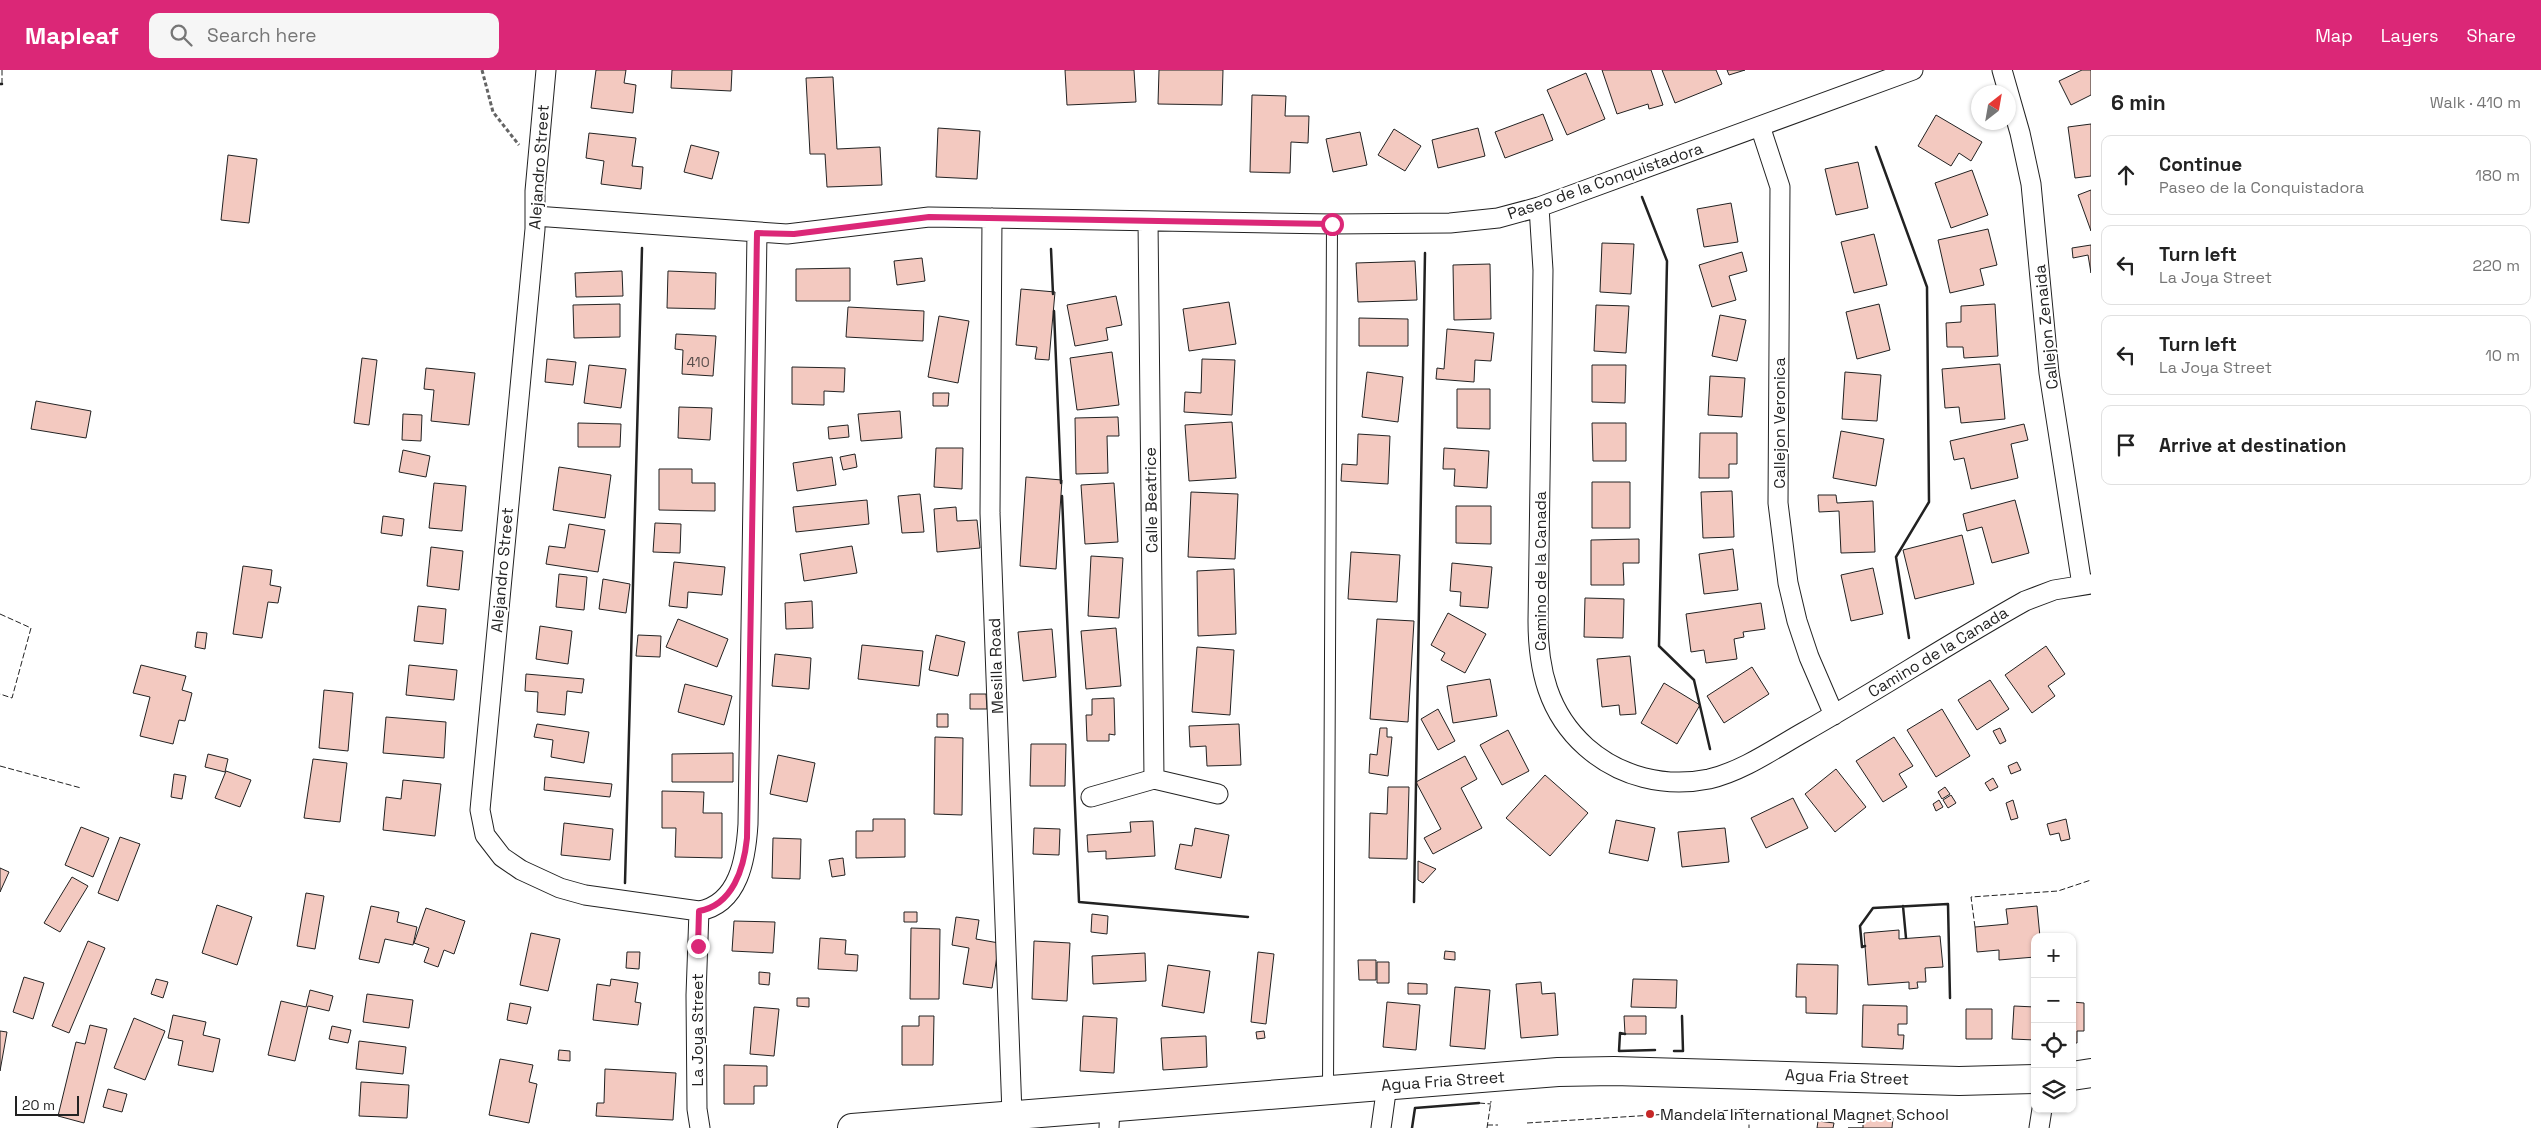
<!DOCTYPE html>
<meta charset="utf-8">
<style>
:root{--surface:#fff;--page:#f6f6f6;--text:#222;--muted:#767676;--line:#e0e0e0;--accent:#db2777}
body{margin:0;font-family:"Space Grotesk",sans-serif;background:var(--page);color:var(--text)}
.controls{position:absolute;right:15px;bottom:15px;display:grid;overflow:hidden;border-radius:10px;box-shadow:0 1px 4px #0004}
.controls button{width:45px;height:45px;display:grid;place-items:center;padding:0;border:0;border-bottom:1px solid var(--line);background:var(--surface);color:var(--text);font:25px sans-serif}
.compass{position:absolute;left:1971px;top:15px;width:45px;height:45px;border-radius:50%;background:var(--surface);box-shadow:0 1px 4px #0004;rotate:31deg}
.scale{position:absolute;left:15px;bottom:12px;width:64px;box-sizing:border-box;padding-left:5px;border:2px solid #222;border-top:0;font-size:14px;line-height:18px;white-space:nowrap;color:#222;-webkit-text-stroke:4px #fff;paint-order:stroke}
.stop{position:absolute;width:15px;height:15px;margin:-11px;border:4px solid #db2777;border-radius:50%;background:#fff}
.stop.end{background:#db2777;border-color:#fff;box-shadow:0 1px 5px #0008}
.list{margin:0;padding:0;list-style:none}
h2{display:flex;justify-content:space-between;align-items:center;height:65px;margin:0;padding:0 20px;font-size:21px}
h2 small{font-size:16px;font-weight:400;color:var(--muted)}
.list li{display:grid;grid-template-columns:32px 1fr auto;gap:15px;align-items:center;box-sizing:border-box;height:80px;margin:0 10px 10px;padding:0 10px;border:1px solid var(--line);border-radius:10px}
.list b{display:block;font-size:19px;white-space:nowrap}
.list p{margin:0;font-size:16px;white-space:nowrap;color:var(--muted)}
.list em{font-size:16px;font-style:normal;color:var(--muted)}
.icon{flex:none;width:28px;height:28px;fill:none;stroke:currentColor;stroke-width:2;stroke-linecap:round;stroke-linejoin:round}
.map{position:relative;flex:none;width:2091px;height:1058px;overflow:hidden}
header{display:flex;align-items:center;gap:30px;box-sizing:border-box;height:70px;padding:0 25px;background:var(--accent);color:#fff}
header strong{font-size:24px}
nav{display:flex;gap:28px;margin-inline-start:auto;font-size:18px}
.search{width:350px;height:45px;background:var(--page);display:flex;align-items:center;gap:12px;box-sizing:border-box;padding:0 18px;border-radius:10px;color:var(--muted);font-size:19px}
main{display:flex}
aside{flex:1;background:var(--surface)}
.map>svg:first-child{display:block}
.building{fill:#f3c9c0;stroke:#222}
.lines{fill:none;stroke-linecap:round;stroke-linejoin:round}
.lane-casing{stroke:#222;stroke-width:12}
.street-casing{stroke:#222;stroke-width:21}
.secondary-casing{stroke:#222;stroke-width:30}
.path{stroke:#646464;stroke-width:3;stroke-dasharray:4 2.5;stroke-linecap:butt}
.lane{stroke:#fff;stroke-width:10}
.street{stroke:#fff;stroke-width:19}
.secondary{stroke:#fff;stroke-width:28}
.fence{stroke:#222;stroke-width:1;stroke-dasharray:6 2.5;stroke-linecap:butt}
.wall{stroke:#222;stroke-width:2.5}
.route{stroke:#db2777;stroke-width:6}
.poi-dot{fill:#c62828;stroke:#fff;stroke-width:2}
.labels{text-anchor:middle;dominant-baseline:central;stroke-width:4;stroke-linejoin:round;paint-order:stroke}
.number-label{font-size:14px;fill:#564c4a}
.street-label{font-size:16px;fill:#222;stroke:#fff}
.poi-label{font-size:16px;fill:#222;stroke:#fff;text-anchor:start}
</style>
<header>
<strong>Mapleaf</strong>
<div class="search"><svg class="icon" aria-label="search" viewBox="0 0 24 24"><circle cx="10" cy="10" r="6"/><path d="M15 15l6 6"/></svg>Search here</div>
<nav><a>Map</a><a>Layers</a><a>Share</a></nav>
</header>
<main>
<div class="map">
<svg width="2091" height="1058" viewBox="0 0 2091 1058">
<rect width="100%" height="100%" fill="#fff"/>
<path class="building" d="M596,0H626L624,13L636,15L633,43L591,38Z
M672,0H732L731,21L671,18Z
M1065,0H1134L1136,32L1067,35Z
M1159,0H1223L1222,35L1158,34Z
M1602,0H1651L1663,35L1649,39L1648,34L1617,44Z
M1662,0H1716L1722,14L1675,33Z
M1727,0H1745L1729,5Z
M2082,0H2091V25L2071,35L2059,11Z
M1586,3L1605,49L1567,65L1547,20Z
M833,7L837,79L880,77L882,115L827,117L825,84H810L806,8Z
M1252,25L1286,26L1285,46H1309L1308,73L1291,72L1290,103L1250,102Z
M1543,44L1553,70L1505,88L1495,62Z
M1936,45L1982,72L1971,91L1959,83L1951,96L1918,76Z
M2091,54V106L2075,108L2068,57Z
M938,58L980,61L977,109L936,107Z
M1478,58L1485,86L1438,98L1432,70Z
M1394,59L1421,76L1405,101L1378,85Z
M1360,62L1367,95L1333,102L1326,69Z
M589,63L636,68L632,96L643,97L641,119L601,114L604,91L586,88Z
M691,75L719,82L712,109L684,102Z
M228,85L257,89L249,153L221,150Z
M1858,92L1868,138L1836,145L1825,99Z
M1972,100L1988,145L1951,158L1935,113Z
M2091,120V161L2078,125Z
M1731,133L1738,172L1704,177L1697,139Z
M1988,159L1997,195L1980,199L1984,215L1950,223L1938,170Z
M1874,164L1887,215L1854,223L1841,172Z
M1602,173L1634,174L1631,224L1600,222Z
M2091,175V203L2088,185L2073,188L2072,178Z
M1742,182L1747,201L1729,206L1736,230L1712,237L1699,195Z
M922,188L925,211L897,215L894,191Z
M1415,191L1417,230L1358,232L1356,193Z
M1490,194L1491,249L1454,250L1453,195Z
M850,198V231H796V199Z
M622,201L623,226L576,227L575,203Z
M668,201L716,203L715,239L667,238Z
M1021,219L1055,222L1049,290L1035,289L1037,277L1016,275Z
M1116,226L1122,255L1106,258L1108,270L1075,276L1067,235Z
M1229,232L1236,274L1189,281L1183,239Z
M620,234V267L574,268L573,235Z
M1879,234L1890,280L1857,289L1846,242Z
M1995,234L1998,286L1964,288L1963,277H1947L1946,253L1961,252V236Z
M1596,235L1629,236L1626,283L1594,281Z
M848,237L924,241L923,271L846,267Z
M1720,245L1746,250L1737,291L1712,286Z
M939,246L969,251L958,313L928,307Z
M1359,248L1408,249V276H1359Z
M1447,259L1494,263L1491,291L1475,290L1474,312L1436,309L1437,298L1444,299Z
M676,264L716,266L713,306L682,304L683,280L675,279Z
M1112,282L1119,335L1077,340L1070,288Z
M362,288L377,290L369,355L354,353Z
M547,289L576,292L573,315L545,312Z
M1202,289L1235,290L1232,345L1184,342L1185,322L1201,323Z
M2000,294L2005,349L1961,353L1959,337L1945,338L1942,299Z
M589,295L626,299L621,338L584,333Z
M1592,295H1626L1625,333L1592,332Z
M792,297L845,298L844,322L824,321V335L792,334Z
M426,298L475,303L469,355L431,351L434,320L424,319Z
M1367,302L1403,307L1398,352L1362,347Z
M1845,302L1881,305L1877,351L1842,349Z
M1710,306L1745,308L1742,347L1708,345Z
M1457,319H1490V359L1457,358Z
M933,323H949L948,336H933Z
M36,331L91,341L86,368L31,359Z
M679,337L712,338L710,370L678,368Z
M900,341L902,368L861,371L858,344Z
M403,344L422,345L421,371L402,370Z
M1118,347L1119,366H1107L1108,403L1076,404L1075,348Z
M1232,352L1236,408L1189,411L1185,355Z
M578,353L621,354L620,377H578Z
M1592,353H1626V391H1593Z
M2024,354L2028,370L2011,374L2018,408L1971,419L1964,388L1954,390L1950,371Z
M848,355L849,367L829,369L828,357Z
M1841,361L1884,369L1876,416L1833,408Z
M1700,363H1737V394H1729V408H1699Z
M1358,364L1390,366L1388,414L1341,411L1342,394L1357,395Z
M936,378H963L962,419L934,417Z
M1444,378L1489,381L1487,418L1454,416L1455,399H1443Z
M403,380L430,386L426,407L399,402Z
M855,384L857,397L843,400L840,387Z
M832,387L836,415L797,421L793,393Z
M559,397L611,405L605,448L553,440Z
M659,399H692V413H715V441L659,440Z
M1026,407L1062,410L1056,499L1020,496Z
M1592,412H1630V458H1592Z
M434,413L466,416L462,461L429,458Z
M1114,413L1118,472L1085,474L1081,415Z
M1732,421L1734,467L1703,468L1701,422Z
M1191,422L1238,424L1235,489L1188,487Z
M920,424L924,462L902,463L898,426Z
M1818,425H1836L1837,433L1873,431L1875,482L1841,483L1839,441L1819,442Z
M867,430L869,454L796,462L793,437Z
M2015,430L2029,483L1992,493L1982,457L1967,461L1963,444Z
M1456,436H1491V474L1456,473Z
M956,437L957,451L977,450L980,478L937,482L934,439Z
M383,446L404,449L402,466L381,463Z
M655,453L681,454L680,483L653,482Z
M569,454L605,460L598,502L546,494L549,476L565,478Z
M1962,465L1974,514L1915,529L1903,480Z
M1639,469V493H1623L1624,515H1591V470Z
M852,476L857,503L804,511L800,484Z
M431,477L463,481L459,520L427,516Z
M1733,479L1738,520L1704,524L1699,484Z
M1351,482L1400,485L1397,532L1348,529Z
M1091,486L1123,488L1119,548L1088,546Z
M674,492L725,497L722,525L688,522L687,538L669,536Z
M1452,493L1492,497L1488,538L1460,536L1461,522L1450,521Z
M243,496L272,500L270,515L281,517L278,533L268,532L262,568L233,564Z
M1873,498L1883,544L1851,551L1841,505Z
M1234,499L1236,564L1198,566L1197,501Z
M559,504L587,507L584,540L556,537Z
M603,509L630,514L626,543L599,539Z
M1585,528L1624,529L1623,568L1584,567Z
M812,531L813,558L786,559L785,533Z
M1761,533L1765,559L1743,562L1744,567L1734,569L1737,589L1706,593L1704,580L1691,582L1686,544Z
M418,536L446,539L443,574L414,571Z
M1448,543L1486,564L1465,603L1441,590L1445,583L1431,575Z
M678,549L728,569L717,597L666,577Z
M1377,549L1414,551L1408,652L1370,649Z
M540,556L572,561L568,594L536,589Z
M1116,558L1121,616L1086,619L1081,561Z
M1052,559L1056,607L1023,611L1018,562Z
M197,562L207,563L205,579L195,577Z
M638,565L661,566L660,587L636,586Z
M936,565L965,572L958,606L929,600Z
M862,575L923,581L919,616L858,609Z
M2046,576L2065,604L2048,616L2055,626L2032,643L2005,605Z
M1197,577L1234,580L1230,645L1192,642Z
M775,584L811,588L809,619L772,616Z
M1630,586L1636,644L1620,645L1619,635L1602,637L1597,589Z
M141,595L186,606L182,620L192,623L185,651L179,650L173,674L140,666L150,627L133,623Z
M409,595L457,600L454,630L406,625Z
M1752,597L1769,624L1724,653L1707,626Z
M526,604L584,609L582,623L567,621L565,645L537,642L538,622L525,621Z
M1490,609L1497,646L1453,653L1447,616Z
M1990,610L2009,639L1977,660L1958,630Z
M1664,613L1700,635L1677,674L1641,653Z
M685,614L732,626L724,655L678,642Z
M324,620L353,623L348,681L319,678Z
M970,624H986L987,639H970Z
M1114,628L1115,665L1109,664V671H1087L1086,645H1092V629Z
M1438,639L1455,671L1438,680L1421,649Z
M1942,639L1970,686L1936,707L1907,660Z
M937,644H948V657H937Z
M386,647L446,652L444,688L383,683Z
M537,654L589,662L584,693L551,687L553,670L534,667Z
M1239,654L1241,695L1207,696L1206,676L1190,677L1189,656Z
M1380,658H1387V667H1392L1388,706L1369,703L1370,684L1377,685Z
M2000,658L2006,671L2000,674L1993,661Z
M1508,660L1529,701L1502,715L1480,675Z
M935,667L963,668L962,745L934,744Z
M1894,667L1913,696L1899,704L1907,717L1883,732L1856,691Z
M1031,674H1066L1065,716H1030Z
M733,683V712H672V684Z
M208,684L228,689L225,702L205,697Z
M778,685L815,693L807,732L770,724Z
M1465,686L1477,709L1461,718L1482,758L1433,784L1424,768L1441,759L1416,712Z
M313,689L347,693L340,752L304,748Z
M2017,692L2021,700L2011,704L2008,696Z
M1836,699L1866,737L1835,762L1805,724Z
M226,701L251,710L240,737L215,728Z
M174,704L186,706L182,729L171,727Z
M1545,705L1588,743L1550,786L1506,748Z
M545,707L612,714L610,727L544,720Z
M1993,708L1998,717L1990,721L1985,713Z
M403,710L441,714L435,766L383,760L386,727L401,729Z
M1388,717H1409L1407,789L1369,788L1370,743L1387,744Z
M1945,717L1950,724L1942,729L1938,722Z
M662,721L704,722L703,743H722V788L675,787L676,758H662Z
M1951,725L1956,733L1948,738L1943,730Z
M1793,728L1808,758L1766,778L1751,748Z
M1939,730L1943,737L1936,741L1933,734Z
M2013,730L2018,748L2011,750L2006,733Z
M873,749H905V787L856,788V761H873Z
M2066,749L2070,769L2061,771L2059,763L2050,765L2047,754Z
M1616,750L1655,758L1648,791L1609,783Z
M1153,751L1155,786L1106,789V781L1088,782L1087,765L1131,762L1130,752Z
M564,753L613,759L610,790L561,785Z
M81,757L109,768L93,807L65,795Z
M1034,758L1060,759L1059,785L1033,784Z
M1195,758L1229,765L1221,808L1175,799L1180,774L1192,776Z
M1725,758L1729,792L1682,797L1678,762Z
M120,767L140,774L118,831L98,823Z
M773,768L801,769L800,809L772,808Z
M843,788L845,805L832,807L829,790Z
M1418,791L1436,799L1423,813L1418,810Z
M0,798L9,802L0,822Z
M72,807L88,816L60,862L44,853Z
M306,823L324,826L315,879L297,876Z
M217,835L252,847L237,895L202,883Z
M371,836L399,842L397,852L417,857L413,875L385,869L379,893L359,889Z
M2037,836L2040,867H2035V887L1999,890V880L1977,882L1975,857L2008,854L2006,839Z
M426,838L465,851L454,884L444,880L438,897L424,892L429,878L414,873Z
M904,842H917V852H904Z
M1092,844L1108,846L1107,864L1091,862Z
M956,847L979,850L976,869L999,873L992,918L963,914L969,878L952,875Z
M734,851L775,852L773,883L732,881Z
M911,858L940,859L939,929H910Z
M1899,860V869L1940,866L1943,897L1925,898L1926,912H1917L1918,918L1909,919V912L1868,915L1864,863Z
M531,863L560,869L548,921L520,915Z
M820,868L846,870L845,884L858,885L857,901L818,899Z
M88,871L105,878L69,963L52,956Z
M1034,871L1070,873L1067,931L1032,929Z
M1445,881L1455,882V890L1444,889Z
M627,882H640L639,899L626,898Z
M1258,882L1274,884L1266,954L1251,952Z
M1145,883L1146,911L1093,914L1092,886Z
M1358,890H1376V910H1359Z
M1377,892H1389V913H1377Z
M1797,894L1838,895L1837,944L1806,943V927H1796Z
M1168,895L1210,901L1204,943L1162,936Z
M759,902L770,903L769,915L759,914Z
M24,907L44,913L33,949L13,942Z
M156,909L168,912L163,928L151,924Z
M611,909L638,913L635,932L641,933L638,955L593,950L597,914L610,916Z
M1633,909L1677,910L1676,938L1631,937Z
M1541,912L1542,924L1555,923L1558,965L1521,968L1516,914Z
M1408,913L1427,914V924H1408Z
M1455,917L1490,920L1485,979L1450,976Z
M310,920L333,926L329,941L308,936L295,991L268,985L281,931L306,937Z
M367,924L413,930L409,958L363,952Z
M797,928H809V937L797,936Z
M1387,932L1420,935L1416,980L1383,977Z
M2072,932L2084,933V961H2077V973H2072Z
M510,933L531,937L527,954L507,950Z
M1863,935L1907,936V954H1898V965H1904L1903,979L1862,977Z
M2014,936L2035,937V970L2012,969Z
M754,937L779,939L774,986L750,984Z
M1966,939H1992V969H1966Z
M173,945L206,952L203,965L220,969L213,1002L178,995L183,971L168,968Z
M919,946H934L933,995H902V956H919Z
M1083,946L1117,948L1114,1003L1080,1001Z
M1624,946H1646V964H1625Z
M134,948L165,961L145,1010L114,998Z
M90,955L107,959L84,1053L58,1046L76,972L85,974Z
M332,956L351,960L348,973L329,969Z
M0,961L7,962L0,1001Z
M1264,961L1265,968L1257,969L1256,962Z
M1206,966L1207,997L1163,1000L1161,968Z
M359,971L406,977L403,1004L356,999Z
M559,980L570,981V991L558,990Z
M500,989L533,995L529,1012L537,1014L529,1053L489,1045Z
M724,995L767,996V1016H754V1034H724Z
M605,999L676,1003L673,1050L596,1046L597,1033H604Z
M361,1012L409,1015L407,1048L359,1046Z
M108,1019L127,1024L122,1042L103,1037Z
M1863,1046L1893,1048L1892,1058H1848H1863Z
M1818,1051L1834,1053L1833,1058H1817Z"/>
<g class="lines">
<g class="lane-casing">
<path id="lane" d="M1328,1018L1332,154"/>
</g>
<g class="street-casing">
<path id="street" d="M546,0L535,121V159L480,740L485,765L502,787L521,800L560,818L585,825L699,841C739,834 746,788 748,754L757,163
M2002,0L2020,63L2031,114L2049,303L2082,515
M1760,56L1780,117L1778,433L1788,513L1797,551L1809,587L1834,645
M1539,137L1543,200L1538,551C1538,599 1548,643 1586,677C1620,707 1665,718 1709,709C1743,701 1774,679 1804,662C1878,620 1950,573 2025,531L2054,520L2091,514
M535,146L787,164L929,147L1332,154L1450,153L1498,148L1539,137L1913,0
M992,148L990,443L1012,1044
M1148,151L1154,709
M1091,727L1154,709L1218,724
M699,841L696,925L697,1039L700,1058
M1109,1058L1110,1037
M1381,1058L1387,1015
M2039,1058L2042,1039"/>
</g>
<g class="secondary-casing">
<path id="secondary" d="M2072,1006L2091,1003
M852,1058L1558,1002L1614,1001L1959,1011L2035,1009"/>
</g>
<path class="path" d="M482,0L493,42L519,75"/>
<use href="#lane" class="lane"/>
<use href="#street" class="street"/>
<use href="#secondary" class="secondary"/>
<path class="fence" d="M2,14V0
M0,544L31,558L12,628L0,624
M0,696L81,718
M1975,857L1971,827L2058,821L2091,810
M1479,1033L1491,1034
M1527,1053L1749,1039V1058
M1487,1055H1498
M1487,1058L1491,1031"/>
<path class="wall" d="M0,14H2
M1876,77L1927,217L1929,432L1896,487L1909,568
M1642,127L1667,191L1659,576L1694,610L1710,679
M1051,179L1053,224
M1054,241L1061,413
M1062,426L1079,832L1248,847
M625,813L642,178
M1414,832L1425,183
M1903,836L1906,868
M1865,876L1862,877L1860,856L1873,838L1948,834L1950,928
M1625,964L1620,963L1619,981L1655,980
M1674,981H1683L1682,946
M1412,1058L1415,1038L1479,1033"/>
</g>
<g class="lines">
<path class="route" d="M698,876L699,841C733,835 744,798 747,768L757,163L794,164L929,147L1332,154"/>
</g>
<circle class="poi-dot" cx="1650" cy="1044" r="5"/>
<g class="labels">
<g class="number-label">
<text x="698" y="292">410</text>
</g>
<g class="street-label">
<text transform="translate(539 97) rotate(-86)">Alejandro Street</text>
<text transform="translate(1605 111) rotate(-19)">Paseo de la Conquistadora</text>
<text transform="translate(2046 257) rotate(-96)">Callejon Zenaida</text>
<text transform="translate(1779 353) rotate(-90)">Callejon Veronica</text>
<text transform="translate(1151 430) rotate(-91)">Calle Beatrice</text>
<text transform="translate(502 500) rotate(-85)">Alejandro Street</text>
<text transform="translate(1540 501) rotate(-90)">Camino de la Canada</text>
<text transform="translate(1938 582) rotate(-31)">Camino de la Canada</text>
<text transform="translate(996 596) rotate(-92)">Mesilla Road</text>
<text transform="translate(697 960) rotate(-90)">La Joya Street</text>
<text transform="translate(1847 1007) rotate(2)">Agua Fria Street</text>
<text transform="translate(1443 1011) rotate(-4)">Agua Fria Street</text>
</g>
<g class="poi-label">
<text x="1660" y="1044">Mandela International Magnet School</text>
</g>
</g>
</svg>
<div class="controls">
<button>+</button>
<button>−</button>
<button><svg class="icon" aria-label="locate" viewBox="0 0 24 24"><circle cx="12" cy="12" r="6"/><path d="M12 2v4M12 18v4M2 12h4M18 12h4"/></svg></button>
<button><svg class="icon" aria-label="layers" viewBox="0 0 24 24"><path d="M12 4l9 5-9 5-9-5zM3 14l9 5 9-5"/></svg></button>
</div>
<svg class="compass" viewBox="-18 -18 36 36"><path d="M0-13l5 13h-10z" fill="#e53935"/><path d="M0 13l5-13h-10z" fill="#767676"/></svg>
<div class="scale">20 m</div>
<div class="stop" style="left:1332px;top:154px"></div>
<div class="stop end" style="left:698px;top:876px"></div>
</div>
<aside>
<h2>6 min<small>Walk · 410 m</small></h2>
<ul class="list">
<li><svg class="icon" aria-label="ahead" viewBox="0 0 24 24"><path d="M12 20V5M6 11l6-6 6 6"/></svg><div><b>Continue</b><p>Paseo de la Conquistadora</p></div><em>180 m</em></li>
<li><svg class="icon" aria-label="left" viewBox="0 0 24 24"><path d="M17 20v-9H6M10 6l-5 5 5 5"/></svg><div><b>Turn left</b><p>La Joya Street</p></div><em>220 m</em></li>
<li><svg class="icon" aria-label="left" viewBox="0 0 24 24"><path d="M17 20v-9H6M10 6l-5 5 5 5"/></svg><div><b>Turn left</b><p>La Joya Street</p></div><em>10 m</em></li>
<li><svg class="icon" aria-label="arrive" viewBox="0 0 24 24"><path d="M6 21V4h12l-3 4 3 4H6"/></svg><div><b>Arrive at destination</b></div></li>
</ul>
</aside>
</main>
